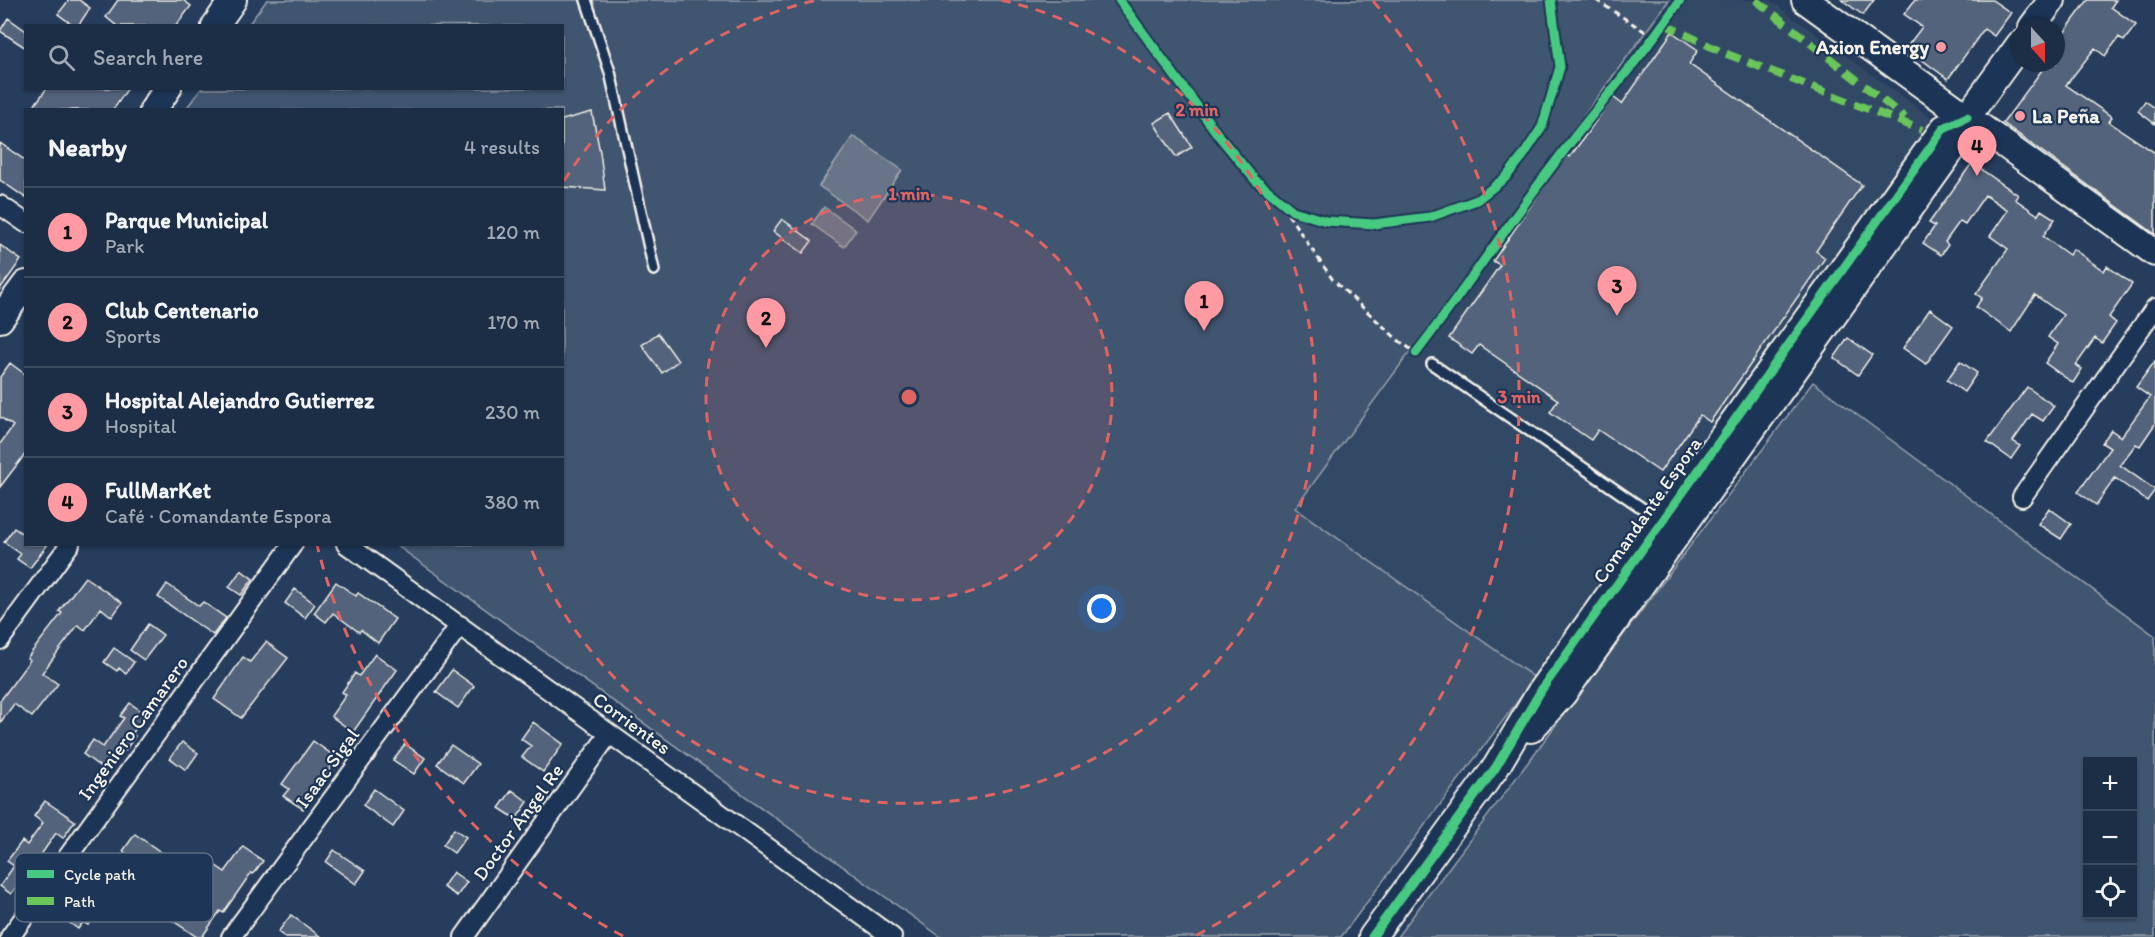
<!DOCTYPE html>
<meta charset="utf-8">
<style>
:root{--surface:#1c2e46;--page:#25364d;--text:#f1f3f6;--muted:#a0a8b3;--line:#3a4a5f;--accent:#ff9aa2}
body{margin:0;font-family:Itim,sans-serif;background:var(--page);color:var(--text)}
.controls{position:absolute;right:18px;bottom:18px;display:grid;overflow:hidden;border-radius:0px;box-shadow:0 2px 4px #0004}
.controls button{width:54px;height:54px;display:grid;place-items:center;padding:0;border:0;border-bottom:2px solid var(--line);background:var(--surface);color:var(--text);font:30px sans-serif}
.compass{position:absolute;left:2011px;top:18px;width:54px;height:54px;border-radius:50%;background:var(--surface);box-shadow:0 2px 4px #0004;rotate:159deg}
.you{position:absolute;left:1102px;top:609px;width:21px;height:21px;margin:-15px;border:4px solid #fff;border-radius:50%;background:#1a73e8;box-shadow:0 0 0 9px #1a73e833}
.badge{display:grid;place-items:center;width:39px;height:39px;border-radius:50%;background:var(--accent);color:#111;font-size:20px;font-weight:700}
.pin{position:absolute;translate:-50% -50px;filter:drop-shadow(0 2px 3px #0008)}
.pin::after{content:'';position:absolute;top:32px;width:21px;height:18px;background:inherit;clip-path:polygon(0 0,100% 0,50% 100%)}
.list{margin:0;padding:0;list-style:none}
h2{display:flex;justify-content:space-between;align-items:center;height:78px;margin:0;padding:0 24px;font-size:26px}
h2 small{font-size:20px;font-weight:400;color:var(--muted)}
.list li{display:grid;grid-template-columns:39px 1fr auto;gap:18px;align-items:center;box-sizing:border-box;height:90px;padding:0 24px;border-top:2px solid var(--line)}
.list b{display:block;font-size:22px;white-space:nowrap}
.list p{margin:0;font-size:20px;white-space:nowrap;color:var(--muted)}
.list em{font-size:20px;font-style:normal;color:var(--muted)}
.icon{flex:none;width:33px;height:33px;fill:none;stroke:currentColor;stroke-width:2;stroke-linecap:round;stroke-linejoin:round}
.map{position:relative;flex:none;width:2155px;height:937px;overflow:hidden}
.search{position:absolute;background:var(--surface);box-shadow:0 2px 4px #0004;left:24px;top:24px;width:540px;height:66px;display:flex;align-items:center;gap:15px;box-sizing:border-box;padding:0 21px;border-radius:0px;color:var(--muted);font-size:22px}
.panel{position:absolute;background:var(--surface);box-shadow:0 2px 4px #0004;left:24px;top:108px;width:540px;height:438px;border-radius:0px}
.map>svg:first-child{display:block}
.built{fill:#334966}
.green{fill:#40546f;stroke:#9aa2ac;stroke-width:1.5;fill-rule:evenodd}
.water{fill:#677588;stroke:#9fa7ae;stroke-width:1.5}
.building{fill:#52647b;stroke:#f4f1e8;stroke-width:1.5}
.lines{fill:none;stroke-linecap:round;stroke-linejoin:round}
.lane-casing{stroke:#f4f1e8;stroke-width:14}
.street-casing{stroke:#f4f1e8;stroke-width:22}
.secondary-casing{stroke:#f4f1e8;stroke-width:30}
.path{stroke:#f4f1e8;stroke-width:3;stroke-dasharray:6 4.5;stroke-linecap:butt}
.lane{stroke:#1d3557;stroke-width:9}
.street{stroke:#1d3557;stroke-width:18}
.secondary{stroke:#1d3557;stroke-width:26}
.quiet{stroke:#6ac65a;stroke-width:8;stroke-dasharray:15 8;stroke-linecap:butt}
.cycleway-casing{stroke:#1d3557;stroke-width:13}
.cycleway{stroke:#46c982;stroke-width:9}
.ring{fill:none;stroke:#df6462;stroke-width:3;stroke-dasharray:10 8}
.poi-dot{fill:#ff9aa2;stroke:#1d3557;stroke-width:2}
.labels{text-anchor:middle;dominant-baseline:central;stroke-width:4.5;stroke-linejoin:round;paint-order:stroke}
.poi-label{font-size:20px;font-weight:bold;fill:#f4f1e8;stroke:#1d3557;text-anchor:end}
.street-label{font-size:20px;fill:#f4f1e8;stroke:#1d3557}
.key{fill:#1d3557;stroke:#5e6d82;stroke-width:1.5}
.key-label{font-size:16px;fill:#f4f1e8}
.centre{fill:#df6462;stroke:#1d3557;stroke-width:3}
.ring-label{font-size:18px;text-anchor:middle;font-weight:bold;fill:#df6462;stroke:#1d3557;stroke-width:4.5;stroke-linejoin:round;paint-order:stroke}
</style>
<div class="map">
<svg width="2155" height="937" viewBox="0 0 2155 937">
<rect width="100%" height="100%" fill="#263d5d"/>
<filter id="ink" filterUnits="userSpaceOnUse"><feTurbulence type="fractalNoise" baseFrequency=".0167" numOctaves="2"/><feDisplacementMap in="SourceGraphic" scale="12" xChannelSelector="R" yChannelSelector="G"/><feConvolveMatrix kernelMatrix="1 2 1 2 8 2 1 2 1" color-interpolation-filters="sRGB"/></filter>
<g filter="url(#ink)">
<path class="built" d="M1669,0H1769L1938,123L1535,678L1295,509Z"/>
<path class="green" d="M267,0H1669L1295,508L1535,678L1341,937H941L396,545L562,544V110H185L201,89L562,88V26L248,25Z
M1813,382L2155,636V937H1397ZM2088,762H2132V914H2088Z"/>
<path class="water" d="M853,136L902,170L868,220L819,186Z
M824,207L856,230L844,247L812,224Z"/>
<path class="building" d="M69,0H79L90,8L78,26H74L58,14Z
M118,0H183L191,6L176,26H117L106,17Z
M1842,0H1874L1863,15Z
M1915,0H1992L2011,13L1994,36L1984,29L1948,79L1906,48L1922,27L1904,14Z
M2088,0H2116L2111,7L2136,25L2124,41L2119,37L2105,56L2095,48L2066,85L2112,117L2109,122L2155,153V234L2003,123L2047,63H2056V44Z
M8,18L26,31V48L0,31Z
M1672,32L1698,50L1689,64L1862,185L1816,251L1825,258L1710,422L1700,415L1660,472L1598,430L1591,440L1550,412L1558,400L1479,345L1472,354L1449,338L1500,265L1493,261L1566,154L1570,157L1613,97L1622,104Z
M47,88H128L113,110H31Z
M2145,101L2155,108V124L2138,111Z
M592,112L600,152L605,190L562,187V120Z
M1170,113L1192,147L1176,157L1154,123Z
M0,143L26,161V198L0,180Z
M1972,163L2018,195L2015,199L2038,215L2041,210L2055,219L2043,236L2069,255L2073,249L2104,271L2107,266L2132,284L2109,317L2116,323L2102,343L2095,338L2076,365L2082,369L2073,383L2045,363L2058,344L2048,337L2063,315L2035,295L2011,332L1976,307L1982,298L1976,294L2008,249L1990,236L2008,210L1985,195L1965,224L1960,221L1945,242L1948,245L1941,255L1923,243L1935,226L1929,223Z
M782,219L812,241L803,253L773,231Z
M0,245L21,260L0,289Z
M1930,309L1953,326L1926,364L1903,348Z
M658,333L678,361L662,373L642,345Z
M1848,338L1872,355L1858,375L1834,358Z
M1960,361L1977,373L1964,392L1947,380Z
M2155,361V424L2140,446L2136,444L2120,465L2155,490L2147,501L2115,478L2096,505L2078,492L2110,448L2102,443L2111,430L2121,437L2150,397L2136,387Z
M10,363L26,375V453L0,487V444L13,426L0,417V377Z
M2027,387L2054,406L2043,421L2032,414L2013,441L2020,446L2011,459L1987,442Z
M2049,508L2071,524L2061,539L2038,524Z
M14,528L26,536V544H48L30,568L17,559L21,554L4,542Z
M241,570L253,579L241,595L229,587Z
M85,577L122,603L112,617L101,608L85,630L78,625L42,673L58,684L32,717L14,704L0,723V701L30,660L27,658L62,613L59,611Z
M336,582L356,596L358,593L395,619L378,643L361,630L359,632L333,613L326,622L314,613Z
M167,584L199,606L203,602L226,618L213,635L158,597Z
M295,589L315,604L305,618L285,603Z
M148,624L163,635L144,660L130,650Z
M266,642L288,658L241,718L214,699L243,657L250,662Z
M114,648L134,662L126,674L119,668L117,671L104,662Z
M375,654L397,670L353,732L331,716L346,695L342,692L355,673L359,676Z
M452,670L474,686L458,708L436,692Z
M130,703L145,714L132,734L135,736L125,751L122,749L106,771L83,754L93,740L103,747L124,718L120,716Z
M533,722L563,744L543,772L522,757L531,746L521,739Z
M313,741L337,758L303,809L283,796L289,789L282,784Z
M182,742L198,753L186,770L170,758Z
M405,744L425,758L414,774L393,760Z
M451,745L478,764L464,783L437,764Z
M374,789L404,811L393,827L363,805Z
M512,790L528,802L516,819L499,808Z
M45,801L75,821L63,838L56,833L27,875L26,874L11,894L0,886L14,866L7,861L22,841L27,845L43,823L34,816Z
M454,829L466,837L454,853L443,845Z
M135,834L175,862L163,879L123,851Z
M243,847L263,861L253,874L251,873L223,913L220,911L202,937H197L169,918L180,903L184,906L213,864L225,872Z
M334,850L365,871L356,884L326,862Z
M89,870L114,888L88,925L83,922L78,929L58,914Z
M453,872L467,882L457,896L443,887Z
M291,915L321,937H285L278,932Z"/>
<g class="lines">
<g class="lane-casing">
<path id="lane" d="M586,0L610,72L654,270
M1432,364L1661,521"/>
</g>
<g class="street-casing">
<path id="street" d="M0,205L26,223
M2022,497L2155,308
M346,544L892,937
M0,640L70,544
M10,937L293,544
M231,937L460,625
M464,937L609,734"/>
</g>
<g class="secondary-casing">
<path id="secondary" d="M1805,0L2155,253
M215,26L233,0
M2032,27L2052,0
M153,110L168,88
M0,319L26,284
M1531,729L1563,694L1956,144L1967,117L2020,44
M1372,937L1496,767L1542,689L1944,128L1967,117"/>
</g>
<path class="path" d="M1596,0L1655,38
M1276,197L1333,280L1398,340L1423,358"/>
<use href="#lane" class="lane"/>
<use href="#street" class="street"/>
<use href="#secondary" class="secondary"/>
<path class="quiet" d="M1756,0L1905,118
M1664,24L1722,52L1922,130"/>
<g class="cycleway-casing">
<path id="cycleway" d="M1119,0L1219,136L1255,180L1293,211L1326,221L1374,224L1430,217L1477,200L1506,177L1523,156L1542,127L1560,67L1551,0
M1416,353C1466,288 1510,221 1560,156C1599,104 1644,55 1680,0
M1372,937L1496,767L1542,689L1944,128L1967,117"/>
</g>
<use href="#cycleway" class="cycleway"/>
</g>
</g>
<circle cx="909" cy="397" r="203" fill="#df6462" fill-opacity=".12"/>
<g class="ring">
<circle cx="909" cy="397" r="203"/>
<path d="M564 181A407 407 0 0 1 817 0M1001 0A407 407 0 1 1 530 546"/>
<path d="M623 936A610 610 0 0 1 317 545M1373 1A610 610 0 0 1 1195 936"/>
</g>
<g class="poi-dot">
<circle cx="1941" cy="47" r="6"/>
<circle cx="2020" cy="116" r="6"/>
</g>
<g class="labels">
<g class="poi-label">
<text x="1929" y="47">Axion Energy</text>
<text x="2032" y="116" text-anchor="start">La Peña</text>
</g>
<g class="street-label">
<text transform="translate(1647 510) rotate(-55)">Comandante Espora</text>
<text transform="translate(632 723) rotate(36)">Corrientes</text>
<text transform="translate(133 728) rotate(-54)">Ingeniero Camarero</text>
<text transform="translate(327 768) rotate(-54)">Isaac Sigal</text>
<text transform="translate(518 822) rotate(-54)">Doctor Ángel Re</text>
</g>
</g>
<rect x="15" y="853" width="198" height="69" rx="9" class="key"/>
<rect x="27" y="870" width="27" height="8" fill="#46c982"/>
<rect x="27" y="897" width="27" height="8" fill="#6ac65a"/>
<g class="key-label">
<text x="64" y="880">Cycle path</text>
<text x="64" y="907">Path</text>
</g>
<circle cx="909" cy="397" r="9" class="centre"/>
<g class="ring-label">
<text x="1197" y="116">2 min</text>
<text x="909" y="200">1 min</text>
<text x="1519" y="403">3 min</text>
</g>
</svg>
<div class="controls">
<button>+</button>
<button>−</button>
<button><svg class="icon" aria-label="locate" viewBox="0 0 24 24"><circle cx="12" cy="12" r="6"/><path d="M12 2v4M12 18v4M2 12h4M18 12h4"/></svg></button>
</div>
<svg class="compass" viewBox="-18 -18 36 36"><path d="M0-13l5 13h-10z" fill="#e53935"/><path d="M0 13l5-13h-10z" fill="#a0a8b3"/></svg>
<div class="you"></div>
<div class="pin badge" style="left:1204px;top:331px">1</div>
<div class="pin badge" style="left:766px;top:348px">2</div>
<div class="pin badge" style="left:1617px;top:316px">3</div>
<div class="pin badge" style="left:1977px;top:176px">4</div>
<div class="search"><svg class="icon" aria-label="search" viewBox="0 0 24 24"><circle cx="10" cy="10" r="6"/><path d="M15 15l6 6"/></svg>Search here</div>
<section class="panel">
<h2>Nearby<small>4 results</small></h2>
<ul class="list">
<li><span class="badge">1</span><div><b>Parque Municipal</b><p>Park</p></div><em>120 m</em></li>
<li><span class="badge">2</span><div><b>Club Centenario</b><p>Sports</p></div><em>170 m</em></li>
<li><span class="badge">3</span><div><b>Hospital Alejandro Gutierrez</b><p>Hospital</p></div><em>230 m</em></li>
<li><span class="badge">4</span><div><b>FullMarKet</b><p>Café · Comandante Espora</p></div><em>380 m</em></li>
</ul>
</section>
</div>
